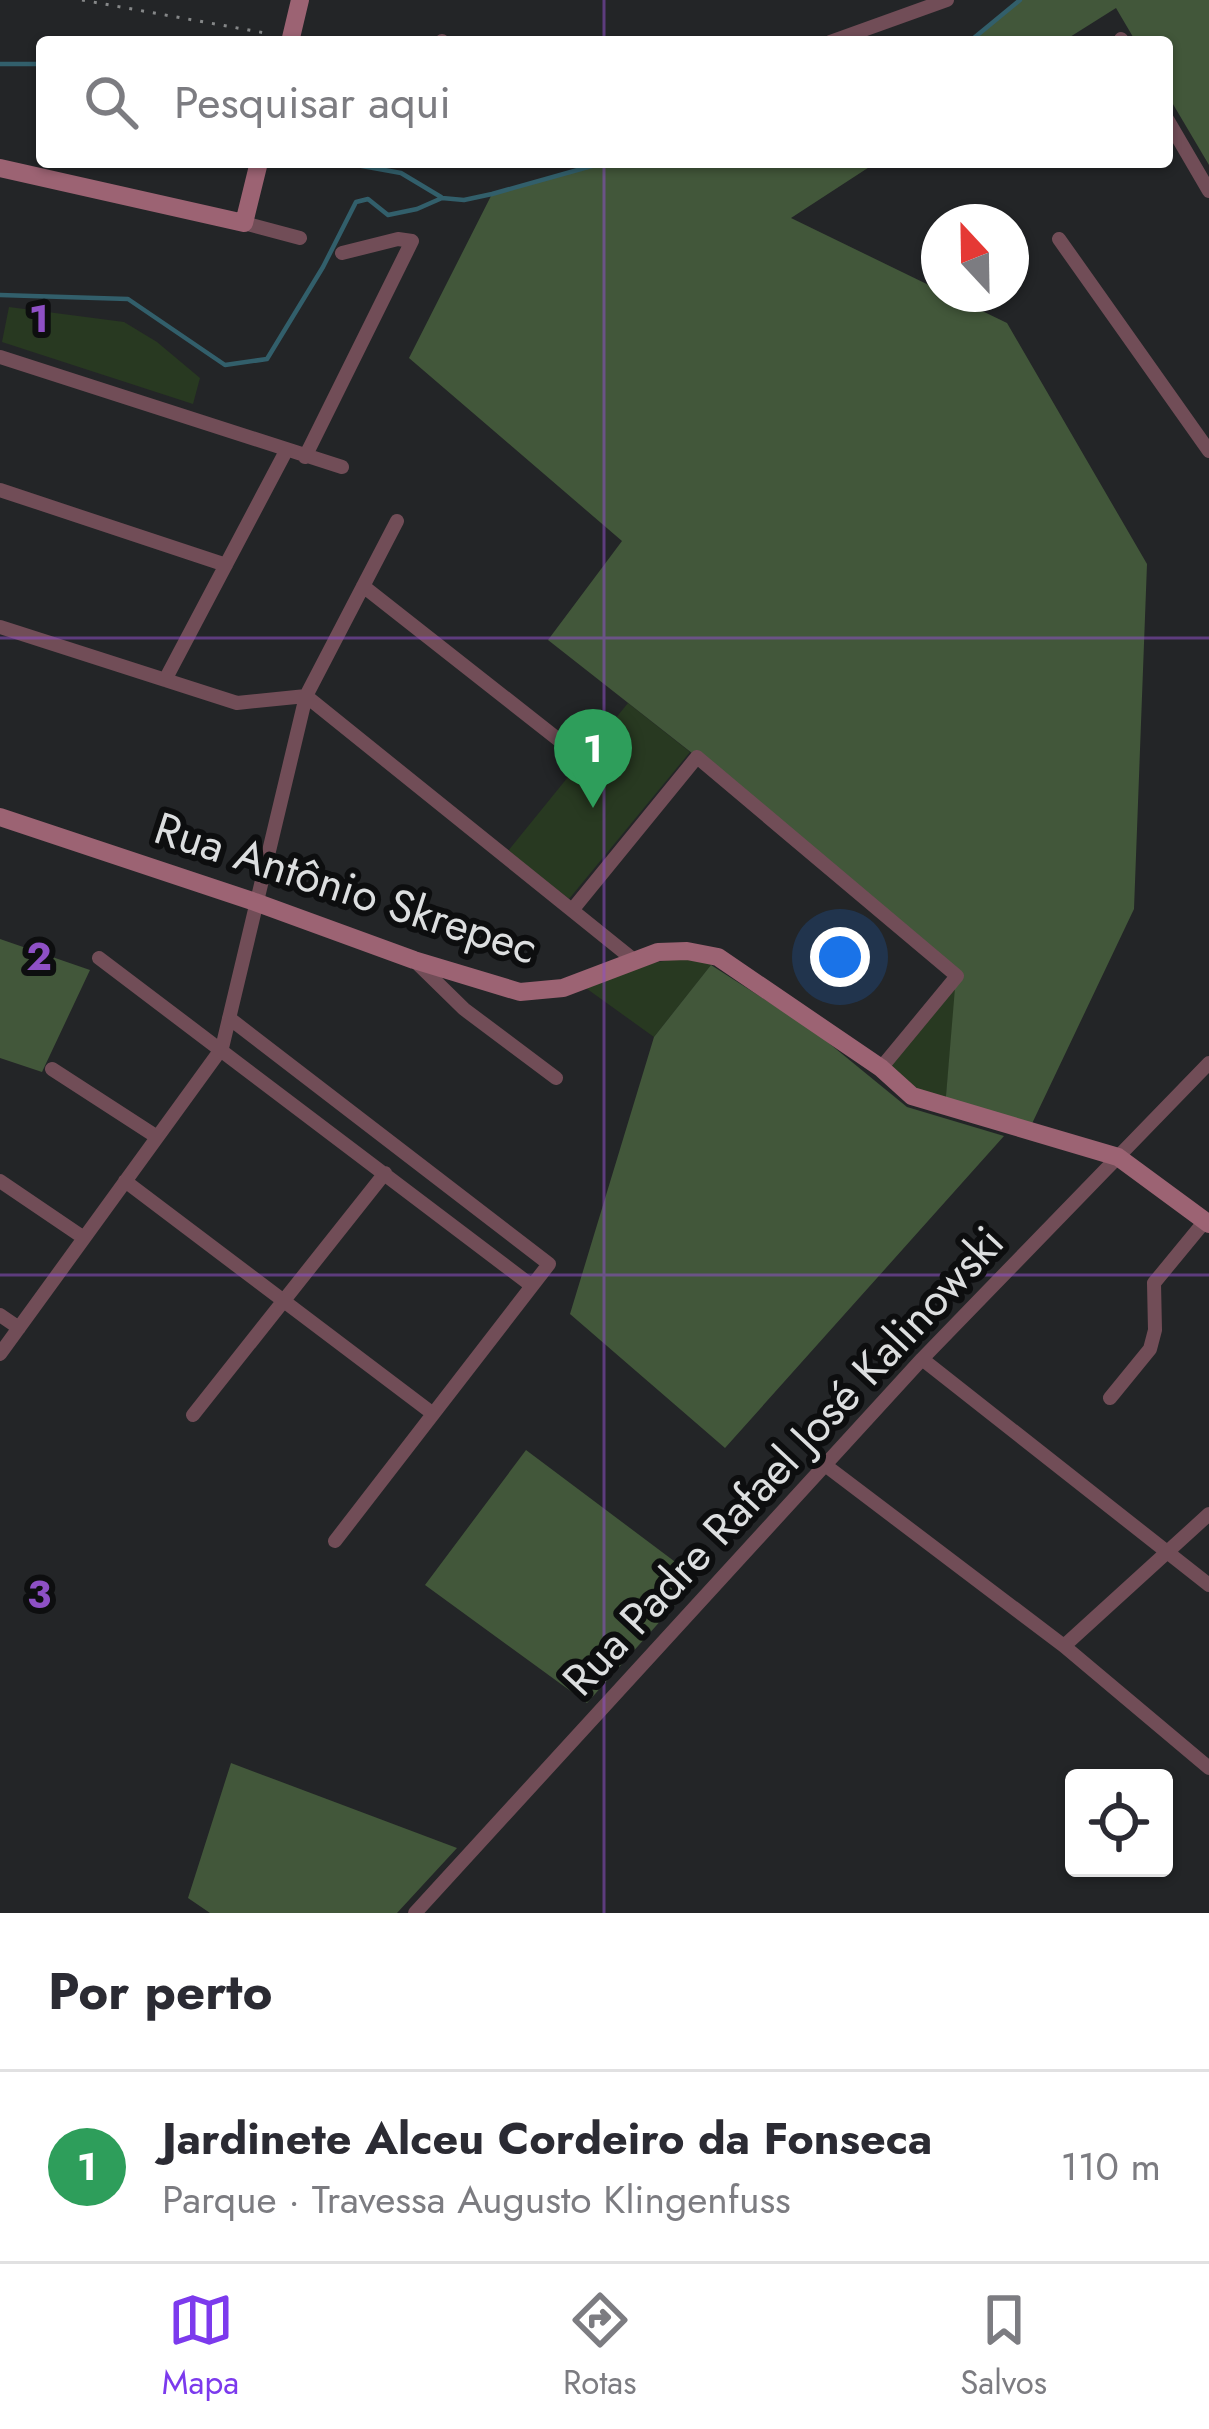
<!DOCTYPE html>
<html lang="pt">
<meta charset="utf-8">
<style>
:root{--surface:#fff;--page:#f7f7f7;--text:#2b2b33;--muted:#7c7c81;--line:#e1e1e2;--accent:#7c3aed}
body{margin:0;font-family:Jost,sans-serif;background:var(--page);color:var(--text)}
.controls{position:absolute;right:36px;bottom:36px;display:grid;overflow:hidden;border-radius:12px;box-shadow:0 3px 9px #0004}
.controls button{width:108px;height:108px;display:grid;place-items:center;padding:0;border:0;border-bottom:3px solid var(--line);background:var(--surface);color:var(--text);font:60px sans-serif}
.compass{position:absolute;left:921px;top:204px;width:108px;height:108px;border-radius:50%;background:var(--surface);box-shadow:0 3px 9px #0004;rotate:338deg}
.you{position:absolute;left:840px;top:957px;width:42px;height:42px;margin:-30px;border:9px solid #fff;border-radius:50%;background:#1a73e8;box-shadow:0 0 0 18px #1a73e833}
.badge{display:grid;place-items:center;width:78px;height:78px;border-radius:50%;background:var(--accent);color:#fff;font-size:39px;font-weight:700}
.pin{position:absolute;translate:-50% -99px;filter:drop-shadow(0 3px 6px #0008)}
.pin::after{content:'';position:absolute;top:63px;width:42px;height:36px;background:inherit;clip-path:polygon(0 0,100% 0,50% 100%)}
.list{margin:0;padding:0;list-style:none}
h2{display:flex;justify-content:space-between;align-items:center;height:156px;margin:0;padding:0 48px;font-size:51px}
h2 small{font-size:39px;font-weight:400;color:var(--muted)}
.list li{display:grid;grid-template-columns:78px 1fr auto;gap:36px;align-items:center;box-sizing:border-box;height:192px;padding:0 48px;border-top:3px solid var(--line)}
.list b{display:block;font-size:45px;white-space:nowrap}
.list p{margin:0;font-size:39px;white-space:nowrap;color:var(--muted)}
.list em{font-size:39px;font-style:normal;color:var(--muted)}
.icon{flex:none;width:66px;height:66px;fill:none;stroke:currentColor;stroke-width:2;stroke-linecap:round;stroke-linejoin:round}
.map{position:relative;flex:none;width:1209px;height:1913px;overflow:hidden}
.search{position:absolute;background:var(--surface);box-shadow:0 3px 9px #0004;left:36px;right:36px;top:36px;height:132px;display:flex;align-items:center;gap:30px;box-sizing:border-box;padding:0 42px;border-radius:12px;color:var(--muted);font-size:45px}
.sheet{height:348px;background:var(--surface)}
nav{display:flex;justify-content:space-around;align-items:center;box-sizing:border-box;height:168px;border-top:3px solid var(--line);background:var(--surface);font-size:33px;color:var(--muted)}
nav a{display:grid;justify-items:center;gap:6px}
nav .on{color:var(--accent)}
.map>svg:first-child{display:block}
.green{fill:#283921}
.forest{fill:#42573a}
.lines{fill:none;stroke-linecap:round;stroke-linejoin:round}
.stream{stroke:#325f6b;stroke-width:4.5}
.path{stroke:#858788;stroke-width:3;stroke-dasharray:3 9;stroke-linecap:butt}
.street{stroke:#714d57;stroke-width:14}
.secondary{stroke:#9c6373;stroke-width:18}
.grid{fill:none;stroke:#8e50c5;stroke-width:3;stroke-opacity:0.55}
.labels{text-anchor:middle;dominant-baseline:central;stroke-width:12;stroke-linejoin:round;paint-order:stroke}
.street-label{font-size:45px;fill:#dcdedf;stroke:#0d0e0f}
.grid-label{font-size:39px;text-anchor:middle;font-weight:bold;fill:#8e50c5;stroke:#0d0e0f;stroke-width:12;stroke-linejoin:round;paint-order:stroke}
</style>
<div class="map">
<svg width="1209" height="1913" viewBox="0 0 1209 1913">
<rect width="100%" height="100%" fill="#232527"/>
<path class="green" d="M9,307L124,322L157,342L200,378L193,404L2,342Z
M628,703L690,752L569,899L508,851Z
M700,954L716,959L654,1037L583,986L643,965Z
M957,976L945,1108L881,1068Z"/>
<path class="forest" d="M1020,0H1209V165L1167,94V42H1136L1116,8L1062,42H969Z
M606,162H877L791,218L939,290V294H947L1007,323L1147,564L1134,909L1028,1132L945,1108L956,976L697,757L548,640L622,541L409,358L492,194Z
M0,939L90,970L42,1072L0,1058Z
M711,965L814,1031L907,1107L1004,1136L725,1448L570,1314L654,1037Z
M526,1450L698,1579L587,1703L425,1585Z
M231,1763L457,1848L397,1913H210L188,1898Z"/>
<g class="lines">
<path class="stream" d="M969,42L1020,0
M0,64H42
M340,162L401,173L441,197
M0,295L128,299L225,365L267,359L323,267L356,202L368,199L388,215L417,209L442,198L464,200L492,194L606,162"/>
<path class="path" d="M82,0L271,34"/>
<path class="street" d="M1121,39L1123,42
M441,42L442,41
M830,42L947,0
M1167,119L1209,191
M244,223L300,238
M1059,239L1209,451
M0,357L342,467
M305,457L412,241L398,239L342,253
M0,490L226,565
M363,586L569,748
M0,627L237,703L306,696L635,961
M165,680L286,451
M573,909L697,757L957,976L881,1068
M99,958L532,1286
M418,964L464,1009L556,1078
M229,1018L549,1264L335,1541
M52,1069L157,1137
M0,1181L84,1238
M125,1181L432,1413
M0,1315L19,1328
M0,1354L222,1048L306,696L397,521
M922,1359L1209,1585
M1110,1398L1150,1349L1155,1330L1154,1283L1205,1221
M193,1415L385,1173
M825,1465L1064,1646L1209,1768
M1064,1646L1209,1514
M415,1913L922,1359L1209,1063"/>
<path class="secondary" d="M290,42L300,0
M0,168L244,223L259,162
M0,817L255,902L414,960L520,992L563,988L658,952L687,951L718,957L881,1068L912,1096L1118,1157L1209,1224"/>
</g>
<path class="grid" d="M604,0V42M604,162V1913M0,638H1209M0,1275H1209"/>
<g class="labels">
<g class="street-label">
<text transform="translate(346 888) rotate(18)">Rua Antônio Skrepec</text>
<text transform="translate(783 1461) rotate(-47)">Rua Padre Rafael José Kalinowski</text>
</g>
</g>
<g class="grid-label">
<text x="39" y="332">1</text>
<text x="39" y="970">2</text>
<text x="39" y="1608">3</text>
</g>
</svg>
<div class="controls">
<button><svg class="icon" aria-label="locate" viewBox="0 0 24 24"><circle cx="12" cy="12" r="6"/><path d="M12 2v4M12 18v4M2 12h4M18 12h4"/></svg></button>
</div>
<svg class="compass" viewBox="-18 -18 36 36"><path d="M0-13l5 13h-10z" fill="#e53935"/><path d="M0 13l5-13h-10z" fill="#7c7c81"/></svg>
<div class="you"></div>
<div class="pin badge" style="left:593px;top:808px;background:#2e9e5b">1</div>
<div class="search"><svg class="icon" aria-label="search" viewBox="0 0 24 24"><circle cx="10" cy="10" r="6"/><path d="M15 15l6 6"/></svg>Pesquisar aqui</div>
</div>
<section class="sheet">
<h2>Por perto<small></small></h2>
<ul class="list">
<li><span class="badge" style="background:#2e9e5b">1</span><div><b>Jardinete Alceu Cordeiro da Fonseca</b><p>Parque · Travessa Augusto Klingenfuss</p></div><em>110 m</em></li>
</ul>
</section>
<nav>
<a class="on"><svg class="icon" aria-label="map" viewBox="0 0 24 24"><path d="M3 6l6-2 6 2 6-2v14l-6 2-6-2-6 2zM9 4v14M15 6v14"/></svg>Mapa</a>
<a><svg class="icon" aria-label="directions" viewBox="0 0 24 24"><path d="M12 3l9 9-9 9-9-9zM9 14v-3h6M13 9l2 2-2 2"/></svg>Rotas</a>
<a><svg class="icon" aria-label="saved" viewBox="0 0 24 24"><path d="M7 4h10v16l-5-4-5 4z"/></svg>Salvos</a>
</nav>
